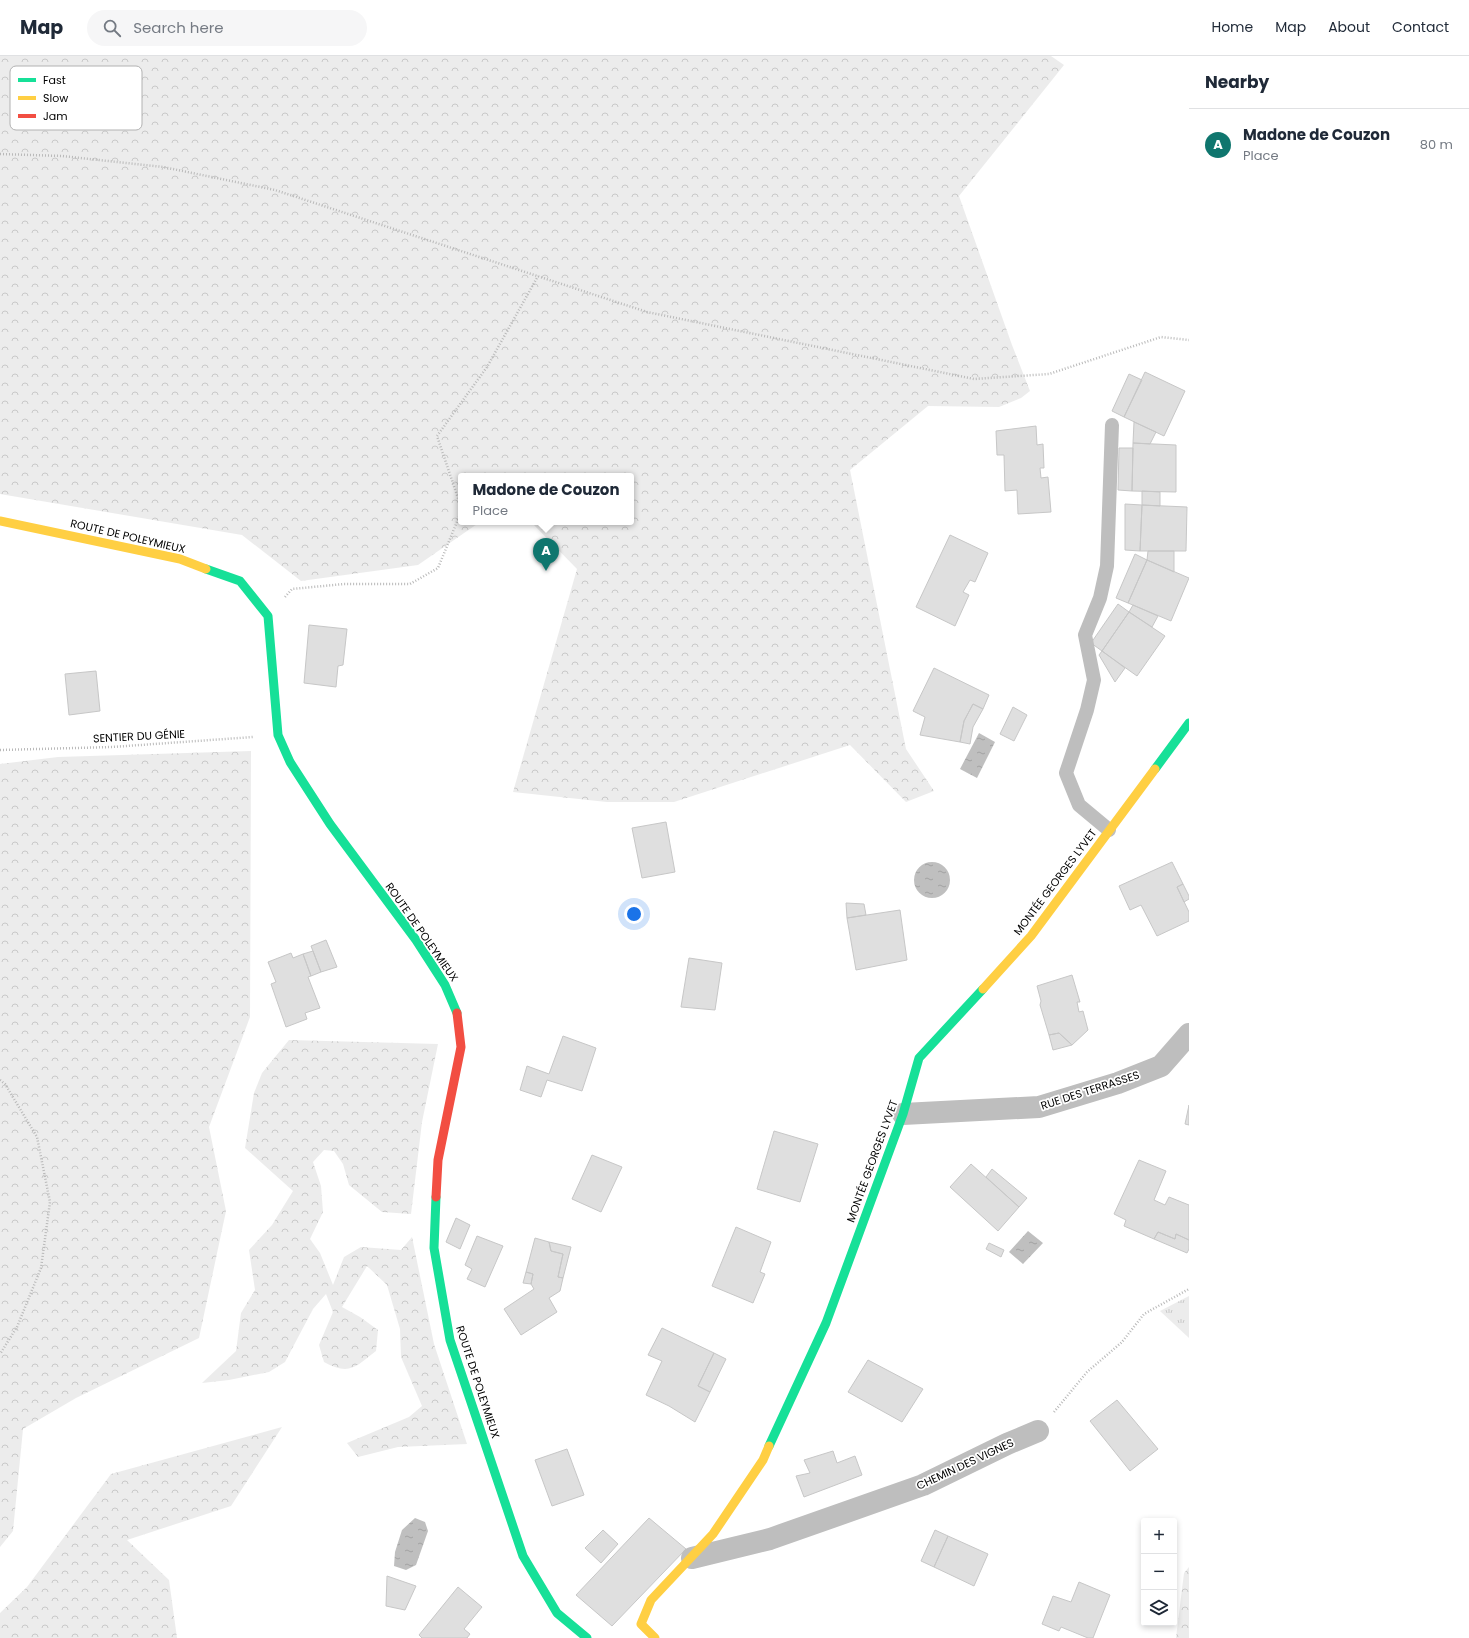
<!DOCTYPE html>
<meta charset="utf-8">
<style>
:root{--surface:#fff;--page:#f6f6f7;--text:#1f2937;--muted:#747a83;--line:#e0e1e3;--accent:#0f766e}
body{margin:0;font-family:Poppins,sans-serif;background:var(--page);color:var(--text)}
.controls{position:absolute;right:12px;bottom:12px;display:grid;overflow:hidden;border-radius:4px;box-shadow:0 2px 6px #0003}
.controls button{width:36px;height:36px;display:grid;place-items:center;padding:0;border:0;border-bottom:1px solid var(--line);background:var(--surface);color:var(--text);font:20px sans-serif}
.you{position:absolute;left:634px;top:858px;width:14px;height:14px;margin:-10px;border:3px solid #fff;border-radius:50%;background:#1a73e8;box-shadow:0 0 0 6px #1a73e833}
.badge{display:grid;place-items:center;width:26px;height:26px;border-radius:50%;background:var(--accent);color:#fff;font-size:13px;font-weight:700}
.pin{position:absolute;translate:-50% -33px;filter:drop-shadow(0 1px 2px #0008)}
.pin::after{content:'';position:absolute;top:21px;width:14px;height:12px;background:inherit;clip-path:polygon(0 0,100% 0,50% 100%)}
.popup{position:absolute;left:458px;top:417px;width:176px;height:52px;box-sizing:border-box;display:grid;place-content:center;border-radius:4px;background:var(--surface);filter:drop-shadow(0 1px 3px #0005);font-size:13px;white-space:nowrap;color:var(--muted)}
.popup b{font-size:15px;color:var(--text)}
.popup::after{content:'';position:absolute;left:50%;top:100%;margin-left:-8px;border:8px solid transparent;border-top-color:var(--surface)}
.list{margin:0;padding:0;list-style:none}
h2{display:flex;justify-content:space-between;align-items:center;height:52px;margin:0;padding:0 16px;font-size:17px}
h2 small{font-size:13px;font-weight:400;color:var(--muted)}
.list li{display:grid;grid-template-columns:26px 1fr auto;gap:12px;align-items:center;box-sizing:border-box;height:72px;padding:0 16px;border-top:1px solid var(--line)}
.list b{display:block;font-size:15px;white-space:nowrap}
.list p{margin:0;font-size:13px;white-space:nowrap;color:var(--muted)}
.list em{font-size:13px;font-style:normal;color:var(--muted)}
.icon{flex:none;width:22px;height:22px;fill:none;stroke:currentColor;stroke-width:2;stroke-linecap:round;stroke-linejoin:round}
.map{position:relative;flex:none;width:1189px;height:1582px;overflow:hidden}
header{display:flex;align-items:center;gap:24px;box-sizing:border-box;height:56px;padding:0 20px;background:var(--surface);border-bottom:1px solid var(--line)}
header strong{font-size:19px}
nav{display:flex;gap:22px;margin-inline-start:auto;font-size:14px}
.search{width:280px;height:36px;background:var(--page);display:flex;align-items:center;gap:10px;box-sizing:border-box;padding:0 14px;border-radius:22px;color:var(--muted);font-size:15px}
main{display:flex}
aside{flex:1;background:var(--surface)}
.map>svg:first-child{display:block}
.grass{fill:url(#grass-tufts)}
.forest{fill:url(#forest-crowns)}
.water{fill:url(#water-ripples)}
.building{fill:#dfdfdf;stroke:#c7c7c7}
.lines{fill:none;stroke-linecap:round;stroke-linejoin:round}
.path{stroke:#b9b9b9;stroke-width:2.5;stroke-dasharray:1 2;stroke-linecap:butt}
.lane{stroke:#bebebe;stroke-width:14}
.street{stroke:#bebebe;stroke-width:22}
.fast{stroke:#16e098;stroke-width:9}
.slow{stroke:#ffcf43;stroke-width:9}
.jam{stroke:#f24e42;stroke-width:9}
.labels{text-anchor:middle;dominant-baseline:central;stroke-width:3.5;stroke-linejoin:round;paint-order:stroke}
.street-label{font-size:11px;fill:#000;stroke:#fff}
.key{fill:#fff;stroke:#b2b2b2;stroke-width:1}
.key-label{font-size:11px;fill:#000}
</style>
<header>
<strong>Map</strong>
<div class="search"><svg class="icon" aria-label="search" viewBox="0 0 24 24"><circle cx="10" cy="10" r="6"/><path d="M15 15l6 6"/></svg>Search here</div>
<nav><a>Home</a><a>Map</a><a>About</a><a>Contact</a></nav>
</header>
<main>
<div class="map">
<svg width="1189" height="1582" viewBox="0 0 1189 1582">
<defs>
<pattern id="grass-tufts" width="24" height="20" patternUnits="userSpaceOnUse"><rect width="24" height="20" fill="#ececec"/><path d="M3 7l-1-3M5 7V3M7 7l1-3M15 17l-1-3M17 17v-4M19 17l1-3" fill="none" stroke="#c9c9c9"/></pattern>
<pattern id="forest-crowns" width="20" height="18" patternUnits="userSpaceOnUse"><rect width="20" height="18" fill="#ececec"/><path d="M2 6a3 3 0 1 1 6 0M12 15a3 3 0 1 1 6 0" fill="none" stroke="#c9c9c9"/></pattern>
<pattern id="water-ripples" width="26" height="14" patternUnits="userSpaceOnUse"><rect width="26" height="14" fill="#bfbfbf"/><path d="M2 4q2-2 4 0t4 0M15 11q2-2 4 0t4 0" fill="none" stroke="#a2a2a2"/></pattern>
</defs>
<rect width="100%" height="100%" fill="#fff"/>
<path class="grass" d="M1189,1240V1282L1160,1255Z"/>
<path class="forest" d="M0,0H1051L1064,9L959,140L1012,289L1030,335L1021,342L999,351L928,350L850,414L906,693L934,735L906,746L850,689L674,746H607L513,736L577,513L531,466H631V420H461V466H480L418,509L301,525L242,479L0,438Z
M251,695L250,961L209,1071L226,1155L199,1282L76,1342L23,1373L13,1475L0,1491V708L58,701Z
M289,984L438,988L422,1066L411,1158L382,1156L349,1129L343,1108L334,1095L324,1094L313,1106L321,1130L323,1156L310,1183L320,1197L333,1229L344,1201L361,1191L401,1194L412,1181L434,1288L467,1388L398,1391L358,1401L347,1387L409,1361L422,1350L401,1301L400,1273L387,1229L367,1210L342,1251L360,1261L378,1274L376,1295C355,1311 350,1320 324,1306L319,1289L333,1256L326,1238L313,1253L285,1306L269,1316L229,1324L202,1327L236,1295L241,1257L255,1234L249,1194L272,1169L293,1135L245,1092L254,1037L262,1017Z
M282,1371L231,1450L127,1484L169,1524L177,1582H0V1557L27,1531L111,1418Z
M1189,1511V1582H1176L1184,1517Z"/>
<path class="water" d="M979,677L995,686L977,722L960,713Z
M914 824a18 18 0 1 1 36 0a18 18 0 1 1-36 0Z
M1028,1175L1043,1187L1023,1208L1009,1196Z
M415,1462L425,1466L428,1475L416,1509L406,1514L394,1510L395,1496L402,1474Z"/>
<path class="building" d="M1145,316L1185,335L1164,380L1124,361Z
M1129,318L1142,324L1124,361L1112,355Z
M1134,366L1156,376L1150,388L1133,387Z
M1036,370L1037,389L1043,388L1044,412H1040L1041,422L1048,421L1051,456L1018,458L1017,434L1005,435L1004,399H997L996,375Z
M1133,387L1176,389V436L1132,435Z
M1119,392H1133L1132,435L1118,434Z
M1142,435L1160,436V450L1142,449Z
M1125,448L1142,449L1140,495L1125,494Z
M1142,449L1187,451L1186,495H1140Z
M950,479L988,497L975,526L970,524L963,536L969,539L955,570L916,551Z
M1148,495H1174V516L1147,504Z
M1135,498L1147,504L1128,547L1116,542Z
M1147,504L1189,522L1171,565L1128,547Z
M1118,548L1129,556L1102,595L1091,587Z
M1133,549L1158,560L1152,571L1129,556Z
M1129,556L1165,580L1137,620L1102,595Z
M309,569L347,573L343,609L338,610L336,631L304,627Z
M1102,595L1125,612L1115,626L1099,599Z
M934,612L989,639L983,653L973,648L964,665L960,686L920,679L925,661L913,655Z
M96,615L100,655L69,659L65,618Z
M973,648L983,653L973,671L970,688L960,686L964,665Z
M1013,651L1027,659L1014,685L1000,678Z
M666,766L675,816L642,822L632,772Z
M1172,806L1183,828L1177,831L1189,856V865L1157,880L1141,849L1130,854L1119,830Z
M1183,828L1189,840V843L1184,846L1177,831Z
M846,847L864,848L866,859L847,862Z
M900,854L907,904L856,914L847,862Z
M326,884L337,911L321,916L311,890Z
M313,895L321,916L311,920L303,898Z
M291,897L293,902L303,898L311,920L308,921L320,952L305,957L307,963L286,971L271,928L276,926L268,906Z
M689,902L722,907L715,954L681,951Z
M1072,919L1080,946H1077L1079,956L1083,955L1088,974L1072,989L1059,977L1049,979L1040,949L1041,945L1037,930Z
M1059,977L1072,989L1053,994L1049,979Z
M563,980L596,992L582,1035L547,1024L541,1041L520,1034L527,1010L549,1018Z
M1189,1049V1069L1185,1068Z
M774,1075L818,1088L800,1146L757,1133Z
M592,1099L622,1111L601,1156L572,1143Z
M1139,1104L1166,1115L1154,1144L1165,1149L1169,1141L1189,1149V1184L1176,1178L1175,1183L1158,1176L1154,1183L1124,1170L1126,1164L1114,1158Z
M971,1108L1019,1151L998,1175L950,1131Z
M992,1113L1027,1142L1019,1151L986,1121Z
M456,1162L470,1169L460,1193L446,1186Z
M736,1171L771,1186L760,1216L765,1218L753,1247L712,1230Z
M1158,1176L1175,1183L1176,1178L1189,1184V1193L1187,1197L1154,1183Z
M477,1180L503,1190L485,1231L467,1223L472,1213L465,1209Z
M535,1182L549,1186L551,1195L563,1198L558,1221L563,1222L560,1235L549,1242L557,1256L521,1279L504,1253L534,1233L531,1228L533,1218L526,1216Z
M549,1186L571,1191L563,1222L558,1221L563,1198L551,1195Z
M989,1187L1004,1194L1001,1201L986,1193Z
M526,1216L533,1218L531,1228L523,1227Z
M662,1272L714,1297L698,1330L710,1336L695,1366L669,1350L646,1339L662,1305L648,1299Z
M714,1297L726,1303L710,1336L698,1330Z
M868,1304L923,1333L902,1366L848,1336Z
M1117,1344L1158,1393L1130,1415L1090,1365Z
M567,1393L584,1439L552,1450L535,1404Z
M833,1395L837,1407L855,1400L862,1419L804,1441L796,1420L810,1417L804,1404Z
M649,1462L686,1493L612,1570L576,1539Z
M603,1474L618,1488L601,1507L585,1492Z
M935,1474L948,1480L934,1511L921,1505Z
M948,1480L988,1498L974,1530L934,1511Z
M387,1520L416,1530L405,1554L386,1550Z
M1079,1526L1110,1539L1093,1582H1088L1061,1571L1059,1575L1042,1568L1053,1540L1071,1546Z
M458,1531L482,1551L464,1573L470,1578L467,1582H422L419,1579Z"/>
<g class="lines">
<path class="path" d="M0,98L62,100L163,111L275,134L647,256L974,323L1049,318L1161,281L1189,284
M461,451L437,380L487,311L538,220
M285,541L292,533L344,528H410L438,512L461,456
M0,694L112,691L253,681
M0,1024L5,1028L37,1081L50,1146L41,1212L17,1271L0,1298
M1054,1356L1087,1316L1122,1286L1144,1258L1189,1233"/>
<path class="lane" d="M1109,774L1079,749L1066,717L1087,654L1094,624L1085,579L1100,542L1107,510L1112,369"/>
<path class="street" d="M903,1058L1039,1051L1118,1027L1161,1010L1189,978
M692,1502L770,1483L923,1429L1007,1388L1038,1375"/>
<path class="fast" d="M206,513L240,525L268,560L278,679L290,706L330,768L416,884L445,929L457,957
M1155,713L1189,667
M436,1141L434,1192L450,1284L523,1500L557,1557L587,1582
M769,1390L826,1267L903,1058L919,1002L983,933"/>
<path class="slow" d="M0,465L180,503L206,513
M983,933L1031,880L1155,713
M655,1582L641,1568L651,1544L713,1478L763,1404L769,1390"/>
<path class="jam" d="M436,1141L438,1104L461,991L457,957"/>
</g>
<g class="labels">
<g class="street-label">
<text transform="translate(128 480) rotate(13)">ROUTE DE POLEYMIEUX</text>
<text transform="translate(139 680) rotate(-3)">SENTIER DU GÉNIE</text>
<text transform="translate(1055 826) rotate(-53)">MONTÉE GEORGES LYVET</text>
<text transform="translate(422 876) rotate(55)">ROUTE DE POLEYMIEUX</text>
<text transform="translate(1090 1034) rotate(-18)">RUE DES TERRASSES</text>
<text transform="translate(872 1105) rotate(-70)">MONTÉE GEORGES LYVET</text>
<text transform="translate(478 1326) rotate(72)">ROUTE DE POLEYMIEUX</text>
<text transform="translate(965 1408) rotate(-25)">CHEMIN DES VIGNES</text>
</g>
</g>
<rect x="10" y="10" width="132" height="64" rx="6" class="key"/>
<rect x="18" y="22" width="18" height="4" fill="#16e098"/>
<rect x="18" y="40" width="18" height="4" fill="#ffcf43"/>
<rect x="18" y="58" width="18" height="4" fill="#f24e42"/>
<g class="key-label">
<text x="43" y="28">Fast</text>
<text x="43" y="46">Slow</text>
<text x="43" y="64">Jam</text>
</g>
</svg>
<div class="controls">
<button>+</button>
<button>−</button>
<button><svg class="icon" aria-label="layers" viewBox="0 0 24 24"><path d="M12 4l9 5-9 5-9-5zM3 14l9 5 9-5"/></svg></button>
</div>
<div class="you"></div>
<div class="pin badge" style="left:546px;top:515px">A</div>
<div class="popup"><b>Madone de Couzon</b>Place</div>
</div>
<aside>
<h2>Nearby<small></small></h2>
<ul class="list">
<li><span class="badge">A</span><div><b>Madone de Couzon</b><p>Place</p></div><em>80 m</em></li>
</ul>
</aside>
</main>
